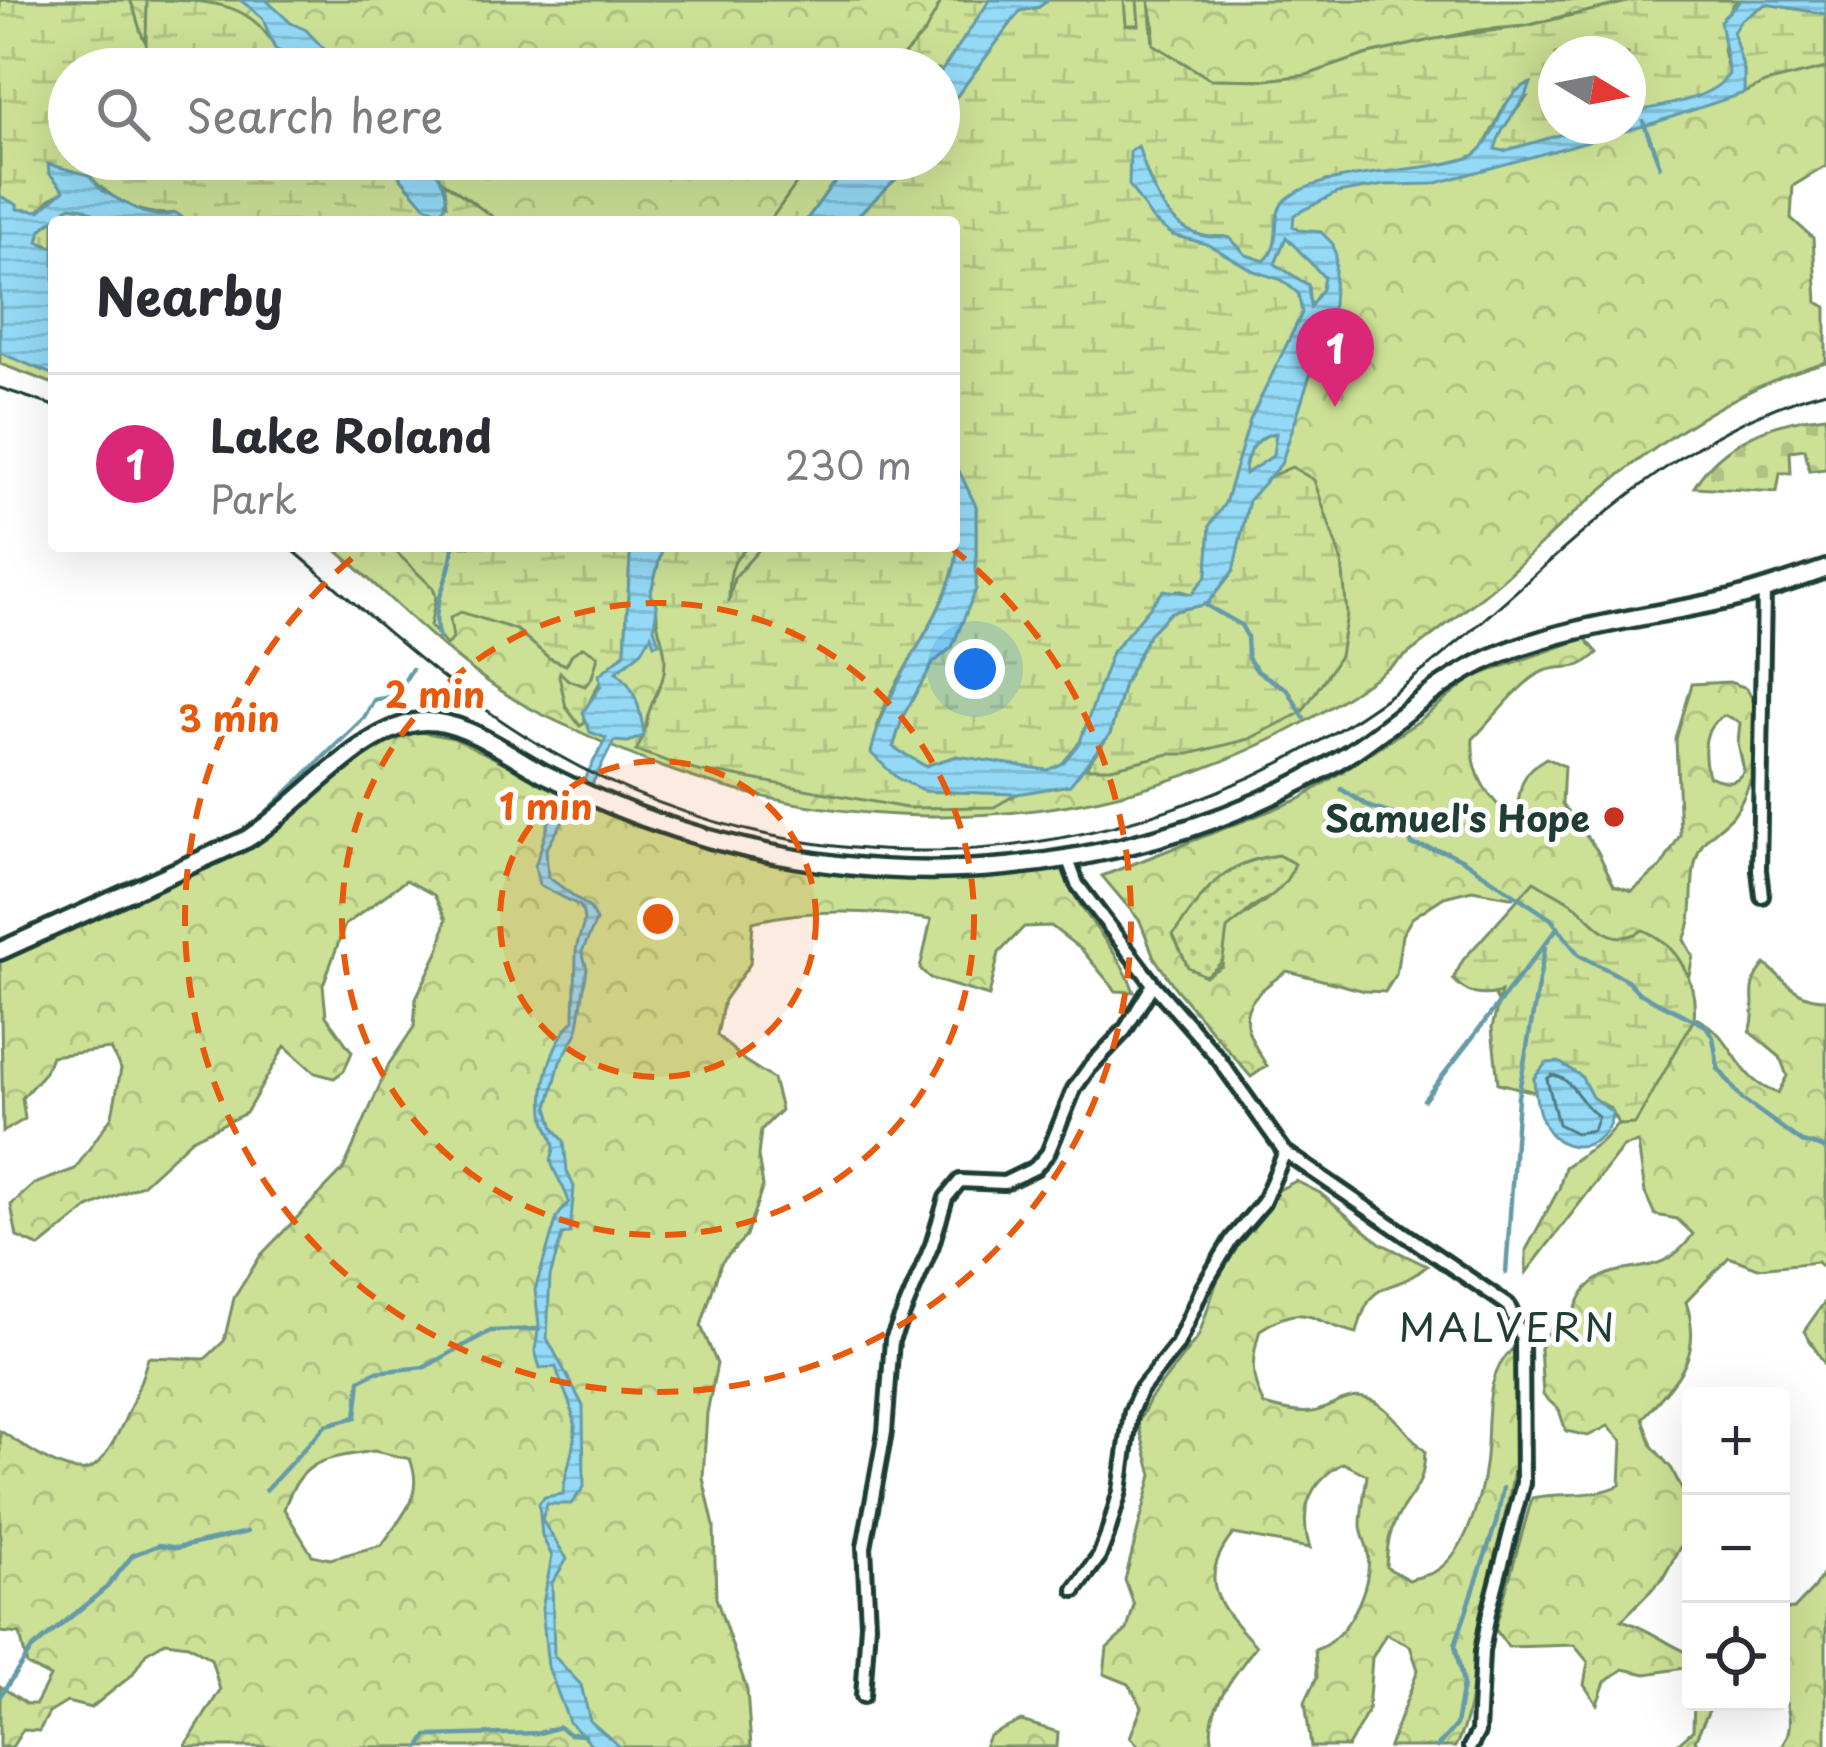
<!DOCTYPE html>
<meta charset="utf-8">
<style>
:root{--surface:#fff;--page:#f2f2f3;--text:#2b2b33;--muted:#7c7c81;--line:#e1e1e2;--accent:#db2777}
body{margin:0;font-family:"Playpen Sans",sans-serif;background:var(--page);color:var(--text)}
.controls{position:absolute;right:36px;bottom:36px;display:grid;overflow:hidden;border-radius:12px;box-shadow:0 12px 48px #0002}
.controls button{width:108px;height:108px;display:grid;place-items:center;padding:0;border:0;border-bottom:3px solid var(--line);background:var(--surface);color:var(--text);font:60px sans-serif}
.compass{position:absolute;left:1538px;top:36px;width:108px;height:108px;border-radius:50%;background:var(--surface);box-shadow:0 12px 48px #0002;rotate:100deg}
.you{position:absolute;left:975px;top:669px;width:42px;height:42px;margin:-30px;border:9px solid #fff;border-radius:50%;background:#1a73e8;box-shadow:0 0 0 18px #1a73e833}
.badge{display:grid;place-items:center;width:78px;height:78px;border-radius:50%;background:var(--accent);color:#fff;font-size:39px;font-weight:700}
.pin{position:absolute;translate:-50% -99px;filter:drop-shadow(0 3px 6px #0008)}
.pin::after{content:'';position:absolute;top:63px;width:42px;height:36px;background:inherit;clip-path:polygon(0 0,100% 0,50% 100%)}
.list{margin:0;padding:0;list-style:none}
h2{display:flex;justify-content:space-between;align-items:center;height:156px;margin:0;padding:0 48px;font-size:51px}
h2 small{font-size:39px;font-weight:400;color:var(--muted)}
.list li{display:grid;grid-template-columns:78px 1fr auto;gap:36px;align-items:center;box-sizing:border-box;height:180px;padding:0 48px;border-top:3px solid var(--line)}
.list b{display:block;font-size:45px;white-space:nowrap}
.list p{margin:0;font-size:39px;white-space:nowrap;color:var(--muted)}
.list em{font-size:39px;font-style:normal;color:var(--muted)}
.icon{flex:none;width:66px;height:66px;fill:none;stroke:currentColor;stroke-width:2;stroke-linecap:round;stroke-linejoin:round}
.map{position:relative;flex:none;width:1826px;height:1747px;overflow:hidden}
.search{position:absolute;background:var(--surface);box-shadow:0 12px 48px #0002;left:48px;top:48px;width:912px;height:132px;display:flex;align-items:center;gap:30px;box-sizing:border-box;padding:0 42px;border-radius:66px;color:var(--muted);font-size:45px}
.panel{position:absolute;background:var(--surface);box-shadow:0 12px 48px #0002;left:48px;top:216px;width:912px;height:336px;border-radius:12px}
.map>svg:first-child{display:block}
.grass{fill:url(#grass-dots);stroke:#768f65;stroke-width:3}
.forest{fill:url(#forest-crowns);stroke:#768f65;stroke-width:3;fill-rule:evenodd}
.wetland{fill:url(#wetland-marsh);stroke:#768f65;stroke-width:3}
.cemetery{fill:url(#cemetery-stones);stroke:#768f65;stroke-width:3}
.water{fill:url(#water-rules);stroke:#659ba8;stroke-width:3;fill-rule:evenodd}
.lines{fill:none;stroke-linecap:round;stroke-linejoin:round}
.shore{stroke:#4e7c82;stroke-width:3}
.stream{stroke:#659ba8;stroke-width:4.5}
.street-casing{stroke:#1f3d34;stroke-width:20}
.secondary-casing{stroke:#1f3d34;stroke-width:24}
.street{stroke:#fff;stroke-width:10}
.secondary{stroke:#fff;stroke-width:15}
.tram{stroke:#1f3d34;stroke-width:3}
.ring{fill:none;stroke:#e8590c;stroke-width:6;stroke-dasharray:21 15}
.poi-dot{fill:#c8321e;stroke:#fff;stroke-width:4.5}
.labels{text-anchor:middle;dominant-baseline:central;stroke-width:10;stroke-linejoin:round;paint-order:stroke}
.poi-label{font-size:36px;font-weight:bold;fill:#1f3d34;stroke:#fff;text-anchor:end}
.neighbourhood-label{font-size:39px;letter-spacing:3px;fill:#1f3d34;stroke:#fff}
.centre{fill:#e8590c;stroke:#fff;stroke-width:6}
.ring-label{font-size:36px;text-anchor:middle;font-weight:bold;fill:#e8590c;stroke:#fff;stroke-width:10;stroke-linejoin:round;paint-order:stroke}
</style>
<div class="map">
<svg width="1826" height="1747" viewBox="0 0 1826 1747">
<defs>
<pattern id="grass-dots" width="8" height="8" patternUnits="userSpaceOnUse" patternTransform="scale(3)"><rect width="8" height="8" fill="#cce196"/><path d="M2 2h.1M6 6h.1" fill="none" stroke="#afc282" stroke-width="1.8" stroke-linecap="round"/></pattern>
<pattern id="forest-crowns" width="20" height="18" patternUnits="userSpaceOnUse" patternTransform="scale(3)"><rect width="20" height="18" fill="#cce196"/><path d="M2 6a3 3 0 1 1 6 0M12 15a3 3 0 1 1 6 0" fill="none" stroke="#afc282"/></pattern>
<pattern id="wetland-marsh" width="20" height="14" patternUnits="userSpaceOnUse" patternTransform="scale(3)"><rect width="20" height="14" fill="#cce196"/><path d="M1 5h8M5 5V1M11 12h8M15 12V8" fill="none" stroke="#afc282"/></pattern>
<pattern id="cemetery-stones" width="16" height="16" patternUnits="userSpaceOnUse" patternTransform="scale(3)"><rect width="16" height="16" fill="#cce196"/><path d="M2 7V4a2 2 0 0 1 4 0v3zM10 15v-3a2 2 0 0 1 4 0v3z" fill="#afc282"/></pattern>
<pattern id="water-rules" width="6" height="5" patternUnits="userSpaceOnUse" patternTransform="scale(3)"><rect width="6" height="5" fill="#94daf6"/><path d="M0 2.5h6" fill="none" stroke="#7fbcd4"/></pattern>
</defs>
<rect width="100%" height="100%" fill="#fff"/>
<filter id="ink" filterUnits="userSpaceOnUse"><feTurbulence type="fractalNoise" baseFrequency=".00833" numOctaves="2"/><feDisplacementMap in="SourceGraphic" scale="24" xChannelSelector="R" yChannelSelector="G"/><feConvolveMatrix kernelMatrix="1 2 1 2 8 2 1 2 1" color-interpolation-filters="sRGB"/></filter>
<g filter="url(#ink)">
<path class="grass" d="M1278,855L1295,864C1279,905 1257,895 1241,919C1225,942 1233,959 1205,976L1188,968L1173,935C1205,891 1220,863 1278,855Z"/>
<path class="forest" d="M0,0H1141L1146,103L1386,71L1571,14L1526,26L1479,30L1365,55L1307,75L1266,80L1210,79L1153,44L1154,25L1149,0H1826V166L1793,186L1791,218L1813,238L1817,302L1826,307V362C1735,387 1652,445 1580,508C1548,536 1519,567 1486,593C1419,647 1346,704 1268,741C1055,844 807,839 593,738C561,723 526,709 497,688C438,648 386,593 332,546H954V222H54V384L0,364ZM1556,54H1628V126H1556ZM69,69H939V159H69Z
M1585,638L1598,653C1574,675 1569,662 1544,671C1522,680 1491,721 1473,739C1471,772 1487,801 1516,819C1520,790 1518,774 1546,758L1564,766L1562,804L1597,850L1614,885L1632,891L1661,867L1680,835L1676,739L1692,684L1729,682L1747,688C1768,724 1757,780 1734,814C1725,826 1708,833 1701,847C1686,876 1698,910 1684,940L1693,956L1689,975L1675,961L1637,960L1549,896L1510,897L1472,890L1444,897L1412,918L1402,935L1396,975L1385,992L1365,991L1287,971C1238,1004 1236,1018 1267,1066L1251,1077L1176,989L1154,957L1140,921L1102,876L1300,799L1419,721L1473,677ZM1724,716L1740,723L1738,743L1744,771C1734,787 1723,781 1708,776C1703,755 1701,727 1724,716ZM1278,855L1295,864C1282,897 1253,906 1227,929L1222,966L1205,976L1188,967L1173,935C1205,891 1220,862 1278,855Z
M420,732L453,738C514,766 573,802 636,825C774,876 918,885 1063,868C1077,915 1118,945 1134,992L1116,991L1082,950L1051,926L1024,927L999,953L989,996L931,979L920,969L931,920C874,910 809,908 753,922L750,964L724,1000L717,1035L745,1061L773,1079L781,1110L761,1130L758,1156L763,1186L746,1236L721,1263L701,1326L717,1364L707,1413L703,1478L714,1526L716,1598L747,1690L751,1747H185L220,1690L211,1659L188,1645L165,1642L146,1653L132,1675L91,1708L67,1702L49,1713L39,1731L23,1730L12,1747H0V1686L27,1704H36L50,1677L27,1665L20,1634L0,1632V1431C23,1444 58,1473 85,1470C111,1467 142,1381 148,1357L205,1359L224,1341L234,1298L261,1255L343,1170L389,1064L414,1027L416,998L440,948L446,919L434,895L406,880L345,925L323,985L326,1016L352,1052L344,1071L334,1078L315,1073L285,1046L246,1113L192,1139L142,1185L88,1208L40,1247L17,1237L11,1205L34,1184L75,1169L112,1116L121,1069L110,1049L51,1056L45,1072L22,1098L25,1119L3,1132L0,961L251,848L362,759L396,738ZM374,1451L410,1459C425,1496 402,1515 382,1545L330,1559L312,1555L284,1509C302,1457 326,1459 374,1451Z
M1765,964C1787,981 1795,999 1826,999V1271L1817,1262L1758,1268L1729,1257L1686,1302C1704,1357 1677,1379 1643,1418L1652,1446L1672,1469L1685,1496L1691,1527L1663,1578L1622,1620C1652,1630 1664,1643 1691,1654V1667L1646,1674L1623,1669L1605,1682L1597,1704L1584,1685L1588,1662L1574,1645L1508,1647L1495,1629L1532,1498C1563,1491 1592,1499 1620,1485L1622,1441L1608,1426L1588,1436L1566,1431L1559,1410L1543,1395L1540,1348L1553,1325L1570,1322C1575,1311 1579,1296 1587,1288C1618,1255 1660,1285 1693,1234L1677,1219L1655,1215L1645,1193L1638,1143L1623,1147L1526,1273V1250L1559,1189L1565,1167L1603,1140L1619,1122L1499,1021L1498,1002L1489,985L1698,1019C1738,1039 1734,1080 1778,1093L1787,1076L1780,1057L1750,1032C1760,1002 1742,991 1765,964Z
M1296,1181L1320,1193L1380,1243L1427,1266C1389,1298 1372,1272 1357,1333C1310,1323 1307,1299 1260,1330C1251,1359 1250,1378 1264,1405C1280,1409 1296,1414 1312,1412C1331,1409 1347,1392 1368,1399C1390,1406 1408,1436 1425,1451C1424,1490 1412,1489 1396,1520C1388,1535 1387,1551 1386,1567L1409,1580C1417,1577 1428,1576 1436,1571C1471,1549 1485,1483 1487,1444C1489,1409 1486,1374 1513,1348C1532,1449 1500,1525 1480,1621C1471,1663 1476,1708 1455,1747H1389L1418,1670L1410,1646L1386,1634L1372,1658L1368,1711L1348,1747H1311L1305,1702L1317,1677L1315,1650C1347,1640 1373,1586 1368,1553C1367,1543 1361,1535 1361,1525C1361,1509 1365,1491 1367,1475L1343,1463C1309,1482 1298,1510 1310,1548L1233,1534C1194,1582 1221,1608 1256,1646C1237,1672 1201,1712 1214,1747H1140L1130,1737L1142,1707L1129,1684L1104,1674L1107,1648L1127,1630L1134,1605L1125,1580L1152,1475L1138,1423L1150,1399L1199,1335L1225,1257L1273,1193Z
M1826,1300V1366L1804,1331Z
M1826,1568V1747H1781C1798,1724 1785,1705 1781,1681C1778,1658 1781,1633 1781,1610L1794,1609L1814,1588Z
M1694,1702H1713L1695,1740L1699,1747H1674L1693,1730Z
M1021,1721L1058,1732L1057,1747H984L989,1736Z"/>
<path class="wetland" d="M0,0H130C138,16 137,28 146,43L147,0C204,0 253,0 275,49L289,56L301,69H69V159H385L410,189L447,204L444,182L500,222H188L176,213C142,218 111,200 89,175L49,200L39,211L16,209L17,205L0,196Z
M942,0H990L939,75V69H891L925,32Z
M1048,0H1124L1126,25H1139L1137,0H1149L1153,44L1210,79L1266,80L1307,75L1365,55L1435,39L1526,26L1636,0H1741L1732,5L1723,50L1729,75C1709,103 1659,105 1628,114V54H1556V126H1590L1504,152L1494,149L1500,131L1526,98L1505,105L1484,146L1473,157L1414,171L1325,181L1278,216C1280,228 1275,254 1264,261L1246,255L1230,238C1223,236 1217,237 1210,237C1165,233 1149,182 1138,147L1130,151L1173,235L1207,244L1282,280L1298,293L1303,313L1269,382L1225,504L1210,525L1207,576L1192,594L1178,590L1093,710L1080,742L1063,763L1047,771L957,756L925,766L893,748L903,716L933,663L952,647L976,588V507L954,461V222H851L917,159H939V120L1020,11L1039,7Z
M1766,4L1826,14V68L1765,83L1744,93V71L1732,31L1741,20Z
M814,159H860L831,186L805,222H769Z
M70,205L84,208L108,222H54V248L38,242L41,230Z
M1286,236L1324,277L1322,289L1309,308L1308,285L1275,264Z
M1277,432L1273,456L1245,475C1244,456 1257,435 1277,432Z
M1292,467L1314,480L1342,562L1347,614L1340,656L1302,712L1249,739L1189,754H1169L1111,768H1085L1110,734L1124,684L1149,634L1171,612L1207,604L1233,571L1249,500L1267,478Z
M954,518C955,532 959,551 955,565C940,622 897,671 877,726L925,791L1017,794L994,807L906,808L720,773C699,776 660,757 636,751C644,738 645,729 648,715C654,693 665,686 665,660C665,640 655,631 657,605L650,595L663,546H749C729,559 729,580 729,602L734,578L762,546H954Z
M390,546H634L630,558L625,652C611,663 582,705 585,723L580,726L566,707L559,676L560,672L568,680L585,686L592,677L598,656L583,647L572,654L566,665L549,658L517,630L461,612L450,618L453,639L446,645L430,626L436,597L433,588Z
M1534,881C1548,890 1564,897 1577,907C1598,925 1611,949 1643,930C1678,944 1698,983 1694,1019L1635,1124L1619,1125L1609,1107L1592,1098L1581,1076L1534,1078L1535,1092L1498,1083L1492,1028L1501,992C1482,998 1467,995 1453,979L1463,960Z"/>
<path class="cemetery" d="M1826,416V469L1809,471L1805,449L1790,451L1791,473H1780L1777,492L1694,487C1722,441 1774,421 1826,416Z"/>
<path class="water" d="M240,0H266L291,23L306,30L343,69H301L289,56L275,49L262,17Z
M990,0H1048L1039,7L1020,11L939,120V75Z
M1741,0H1826V14L1766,4L1741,20L1733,32L1744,71V93L1654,123L1433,184L1385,185L1337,193L1294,215L1293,226L1298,230L1321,232L1333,244L1336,256L1333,305L1281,464L1249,500L1233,571L1207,604L1171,612L1149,634L1124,684L1110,734L1070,785L1017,794L925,791L897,778L871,753C887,680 939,630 955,564C961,542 954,487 954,461L976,506V589L952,647L933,663L903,716L893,747L925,766L957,756L1047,770L1063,763L1080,742L1112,652L1164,590L1192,594L1207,575L1210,525L1225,503L1250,420L1302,313L1298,293L1282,280L1254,271L1207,244L1173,235L1153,220L1129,185L1130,151L1138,146C1149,181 1165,233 1210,237C1217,237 1223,236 1230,238L1246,255L1264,261C1283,246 1271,218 1282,204C1309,169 1423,174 1468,158C1500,146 1496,93 1531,83C1523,108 1501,123 1495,149L1504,151L1590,126H1628V114C1658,105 1710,102 1729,74L1720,21ZM1286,237L1324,277L1322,289L1310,307L1308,285L1275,264ZM1276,433L1273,456L1245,474C1243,456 1258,434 1276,433Z
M385,159H427C439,175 453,192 442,212L425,206Z
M860,159H917L851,222H805L831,186Z
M48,164L89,175L103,191L142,212L160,216L176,213L188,222H108L84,208L70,206L41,230L38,242L54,248V375L0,353V196L17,205V209L40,211L64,190L49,173Z
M634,546H663L650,595L657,605L654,628L659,643L654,644L651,635L642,651L616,672C636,685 641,713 644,736L628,742L614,741L582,804L591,809V815L587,820L576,815L564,819L546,850L548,877L590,908L596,921L582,952L587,968L577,1033L560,1062L548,1107L554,1128L564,1141L567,1171L574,1187L570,1233L562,1235L550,1277L547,1338L583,1406L584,1487L571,1504H547L542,1520L567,1559L552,1583L554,1656L581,1685L590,1721L620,1747H594L569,1722L548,1667L542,1609L552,1556L542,1536L539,1503L545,1497L563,1494C565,1469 576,1449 575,1425C573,1404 561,1387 556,1367L540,1368L535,1351L539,1325L535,1290L557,1217L569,1202C565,1188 558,1180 553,1167C549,1158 553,1157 554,1148C554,1138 547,1129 545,1120C539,1088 551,1042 574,1020C574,997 576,975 576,952C577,934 590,924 580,906L539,885L535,866L555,804L561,800L573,801L606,738L590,732L583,712L601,686L599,675L625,653L630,557Z
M1559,1062L1581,1076L1592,1097L1612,1112C1611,1143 1572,1159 1550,1133C1538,1119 1535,1096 1534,1078L1546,1063Z"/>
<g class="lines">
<path class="shore" d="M1552,1075C1574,1078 1578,1103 1598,1116L1593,1130L1576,1133L1558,1124L1547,1079Z"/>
<path class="stream" d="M1643,121L1660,166
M1204,604L1241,625L1247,636L1248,658L1257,671L1288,690L1304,718
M439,638C428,606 452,578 453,546
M1341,789L1370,807L1395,815L1404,824L1412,845L1447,852L1463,860L1551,919L1579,955L1627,980L1639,993L1706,1026L1713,1037L1718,1068L1742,1099L1802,1142L1826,1149
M254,824L364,718L374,700L395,696L412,669
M1424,1100L1558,927
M1506,1273L1518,1097L1545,947
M266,1490L326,1425L356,1417L360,1380L375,1372L425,1367L490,1331L539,1329
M0,1696L32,1649L107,1587L133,1555L159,1545L177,1548L247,1532
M420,1747L427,1736L539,1733L559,1727L569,1734L584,1735
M1437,1747L1456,1725L1463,1684L1455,1645L1496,1523L1503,1488"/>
<g class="street-casing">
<path id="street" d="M1067,857L1077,884L1153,984L1218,1058L1285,1152L1508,1305L1522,1337L1523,1483L1489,1613L1482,1652L1478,1732L1470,1747
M1762,896L1759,870L1764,590
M1075,1590L1099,1557L1107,1536L1120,1491L1131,1412L1140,1391L1177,1345L1202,1289L1232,1239L1263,1203L1285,1152
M863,1696L868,1624L864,1547L885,1432L892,1340L932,1245L946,1198L960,1181L1004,1183L1035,1168L1048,1153L1074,1089L1089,1068L1125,1030L1153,984"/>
</g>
<g class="secondary-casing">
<path id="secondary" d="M0,951L247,839C300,806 357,731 418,722C461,717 507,754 543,773C575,789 608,804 642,817C738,852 842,872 945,870C1084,867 1232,828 1350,753C1397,722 1441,679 1493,657C1569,625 1651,617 1731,599C1763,591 1794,580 1826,569"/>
</g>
<use href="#street" class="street"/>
<use href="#secondary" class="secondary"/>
<path class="tram" d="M0,388L54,406
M288,546C373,618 455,697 552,752C835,914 1168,870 1420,673C1549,572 1661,434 1826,391"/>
</g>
</g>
<circle cx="658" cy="919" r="158" fill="#e8590c" fill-opacity=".12"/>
<g class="ring">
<circle cx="658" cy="919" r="158"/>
<circle cx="658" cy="919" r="316"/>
<path d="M949 546A473 473 0 1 1 367 546"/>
</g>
<circle class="poi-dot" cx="1614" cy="817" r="12"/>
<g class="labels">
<g class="poi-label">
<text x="1590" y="817">Samuel's Hope</text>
</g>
<g class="neighbourhood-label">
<text x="1508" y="1325">MALVERN</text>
</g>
</g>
<circle cx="658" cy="919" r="18" class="centre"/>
<g class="ring-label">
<text x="435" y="708">2 min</text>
<text x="229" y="732">3 min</text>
<text x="546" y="820">1 min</text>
</g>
</svg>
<div class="controls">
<button>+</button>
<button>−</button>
<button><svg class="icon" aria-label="locate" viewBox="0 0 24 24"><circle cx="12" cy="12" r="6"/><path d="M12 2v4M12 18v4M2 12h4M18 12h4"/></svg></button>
</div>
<svg class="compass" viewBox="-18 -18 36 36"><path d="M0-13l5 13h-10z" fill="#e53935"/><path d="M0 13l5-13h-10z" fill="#7c7c81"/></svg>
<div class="you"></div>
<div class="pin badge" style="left:1335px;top:407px">1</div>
<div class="search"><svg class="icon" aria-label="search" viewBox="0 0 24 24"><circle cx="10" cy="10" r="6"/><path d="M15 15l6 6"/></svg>Search here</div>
<section class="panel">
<h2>Nearby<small></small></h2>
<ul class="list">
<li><span class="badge">1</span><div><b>Lake Roland</b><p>Park</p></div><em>230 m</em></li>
</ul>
</section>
</div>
